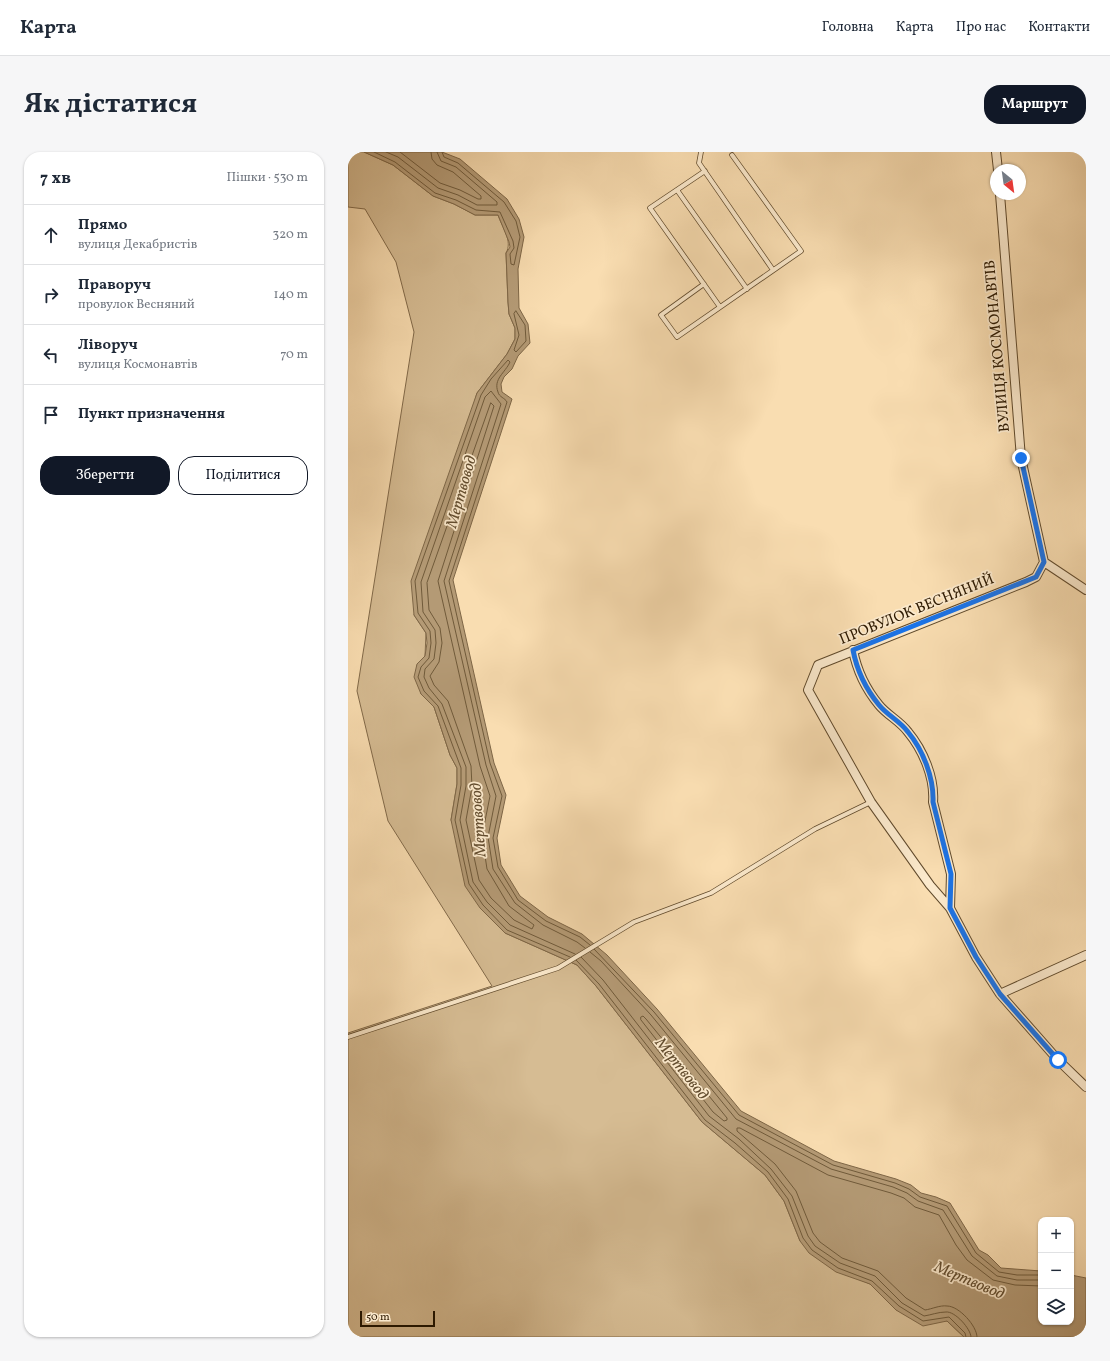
<!DOCTYPE html>
<html lang="uk">
<meta charset="utf-8">
<style>
:root{--surface:#fff;--page:#f6f6f7;--text:#1f2937;--muted:#747a83;--line:#e0e1e3;--accent:#111827}
body{margin:0;font-family:Vollkorn,serif;background:var(--page);color:var(--text)}
.controls{position:absolute;right:12px;bottom:12px;display:grid;overflow:hidden;border-radius:8px;box-shadow:0 1px 3px #0004}
.controls button{width:36px;height:36px;display:grid;place-items:center;padding:0;border:0;border-bottom:1px solid var(--line);background:var(--surface);color:var(--text);font:20px sans-serif}
.compass{position:absolute;left:642px;top:12px;width:36px;height:36px;border-radius:50%;background:var(--surface);box-shadow:0 1px 3px #0004;rotate:151deg}
.scale{position:absolute;left:12px;bottom:10px;width:75px;box-sizing:border-box;padding-left:4px;border:2px solid #2d1900;border-top:0;font-size:11px;line-height:14px;white-space:nowrap;color:#2d1900;-webkit-text-stroke:3px #fbe9cc;paint-order:stroke}
.stop{position:absolute;width:12px;height:12px;margin:-9px;border:3px solid #1a73e8;border-radius:50%;background:#fff}
.stop.end{background:#1a73e8;border-color:#fff;box-shadow:0 1px 4px #0008}
.list{margin:0;padding:0;list-style:none}
h2{display:flex;justify-content:space-between;align-items:center;height:52px;margin:0;padding:0 16px;font-size:17px}
h2 small{font-size:13px;font-weight:400;color:var(--muted)}
.list li{display:grid;grid-template-columns:26px 1fr auto;gap:12px;align-items:center;box-sizing:border-box;height:60px;padding:0 16px;border-top:1px solid var(--line)}
.list b{display:block;font-size:15px;white-space:nowrap}
.list p{margin:0;font-size:13px;white-space:nowrap;color:var(--muted)}
.list em{font-size:13px;font-style:normal;color:var(--muted)}
.actions{display:flex;gap:8px;padding:12px 16px}
.actions a{flex:1;padding:9px 0;border:1px solid var(--accent);border-radius:16px;text-align:center;font-size:14px;color:var(--accent)}
.actions .main{background:var(--accent);color:#fff}
.icon{flex:none;width:22px;height:22px;fill:none;stroke:currentColor;stroke-width:2;stroke-linecap:round;stroke-linejoin:round}
.map{position:relative;flex:none;width:738px;height:1185px;overflow:hidden;border-radius:16px}
header{display:flex;align-items:center;gap:24px;box-sizing:border-box;height:56px;padding:0 20px;background:var(--surface);border-bottom:1px solid var(--line)}
header strong{font-size:19px}
nav{display:flex;gap:22px;margin-inline-start:auto;font-size:14px}
.intro{display:flex;align-items:center;justify-content:space-between;box-sizing:border-box;height:96px;padding:0 24px}
h1{margin:0;font-size:28px}
.button{padding:10px 18px;border-radius:16px;background:var(--accent);color:#fff;font-size:14px;font-weight:700}
main{display:flex;gap:24px;padding:0 24px}
aside{flex:1;background:var(--surface);border-radius:16px;box-shadow:0 1px 3px #0004}
.map>svg:first-child{display:block}
.green{fill:#d6bc93;stroke:#826a4a}
.water{fill:#b49a75;stroke:#7e6646}
.lines{fill:none;stroke-linecap:round;stroke-linejoin:round}
.shore{stroke:#705a3a;stroke-width:1}
.service-casing{stroke:#604a2c;stroke-width:5.5}
.minor-casing{stroke:#604a2c;stroke-width:10}
.service{stroke:#fbe9cc;stroke-width:4}
.minor{stroke:#fbe9cc;stroke-width:8}
.route{stroke:#1a73e8;stroke-width:5}
.labels{text-anchor:middle;dominant-baseline:central;stroke-width:3.5;stroke-linejoin:round;paint-order:stroke}
.street-label{font-size:15px;fill:#2d1900;stroke:#fbe9cc}
.water-label{font-size:16px;font-style:italic;fill:#634d2f;stroke:#fbe9cc}
</style>
<header>
<strong>Карта</strong>
<nav><a>Головна</a><a>Карта</a><a>Про нас</a><a>Контакти</a></nav>
</header>
<div class="intro"><h1>Як дістатися</h1><a class="button">Маршрут</a></div>
<main>
<aside>
<h2>7 хв<small>Пішки · 530 m</small></h2>
<ul class="list">
<li><svg class="icon" aria-label="ahead" viewBox="0 0 24 24"><path d="M12 20V5M6 11l6-6 6 6"/></svg><div><b>Прямо</b><p>вулиця Декабристів</p></div><em>320 m</em></li>
<li><svg class="icon" aria-label="right" viewBox="0 0 24 24"><path d="M7 20v-9h11M14 6l5 5-5 5"/></svg><div><b>Праворуч</b><p>провулок Весняний</p></div><em>140 m</em></li>
<li><svg class="icon" aria-label="left" viewBox="0 0 24 24"><path d="M17 20v-9H6M10 6l-5 5 5 5"/></svg><div><b>Ліворуч</b><p>вулиця Космонавтів</p></div><em>70 m</em></li>
<li><svg class="icon" aria-label="arrive" viewBox="0 0 24 24"><path d="M6 21V4h12l-3 4 3 4H6"/></svg><div><b>Пункт призначення</b></div></li>
</ul>
<div class="actions"><a class="main">Зберегти</a><a>Поділитися</a></div>
</aside>
<div class="map">
<svg width="738" height="1185" viewBox="0 0 738 1185">
<rect width="100%" height="100%" fill="#f9ddb1"/>
<filter id="stains"><feTurbulence type="fractalNoise" baseFrequency=".005" numOctaves="4"/><feColorMatrix values="0 0 0 0 .2 0 0 0 0 .09 0 0 0 0 .02 0 0 0 .5 -.17"/></filter>
<radialGradient id="worn" r=".72"><stop offset=".6" stop-color="#630" stop-opacity="0"/><stop offset="1" stop-color="#630" stop-opacity=".3"/></radialGradient>
<path class="green" d="M0,0H16L45,13L85,44L106,52L127,63H150C154,75 165,89 158,101L160,150L161,162L167,176V187L159,202L129,241L66,463L78,481L77,504L69,513L73,542L86,555L102,603L109,616V632L103,668L157,781L229,813L248,834L354,970L417,1023L436,1049L452,1089L506,1125L522,1132L548,1158L599,1169L616,1185H0V881L144,834L40,669L9,539L66,180L48,110L17,57L0,55Z"/>
<path class="water" d="M16,0H94L112,7L159,47L171,67L176,85L170,117L171,156L180,172L182,191L170,204L164,217L156,225L153,232L154,240L164,247L105,428L146,611L158,643L149,686L153,713L172,744L200,765L234,782L259,803L309,857L393,959L486,1009L548,1027L563,1033L573,1041L588,1045L602,1051L631,1098L640,1103L653,1116L693,1119V1170H723V1123L738,1126V1185H616L599,1169L575,1174L548,1158L522,1132L488,1120L461,1101L452,1089L436,1049L417,1023L354,970L248,834L229,813L157,781L132,756L117,734L103,668L109,632V616L102,603L86,555L73,542L66,525L69,512L77,504L79,491L78,481L66,463L63,429L129,241L159,202L167,187V176L161,162L160,150L158,101L162,95L161,90L150,63H127L106,52L85,44L45,13Z"/>
<g class="lines">
<path class="shore" d="M26,0L47,10L87,41L108,48L128,58L152,60L165,89L166,96L162,102L163,112L166,113L172,85L168,69L156,50L110,11L96,5L94,0
M38,0L50,5L90,36L110,43L129,53H149V50L108,15L93,9L89,0
M52,0L92,31L112,38L130,47H133V44L105,20L89,13L84,7L83,0
M168,159L177,173L178,189L168,200L166,198L171,183L166,162Z
M143,251L146,254L90,429L132,614L142,644L134,684L139,717L161,754L186,773L184,777L166,768L143,746L131,728L118,668L124,635L123,614L100,549L86,533L82,524L91,510L94,491L92,476L81,458L79,431Z
M246,797L306,860L391,963L485,1013L547,1031L561,1037L572,1045L599,1054L628,1101L651,1120L669,1123H693
M242,800L253,809L303,863L388,967L483,1017L545,1035L559,1041L570,1049L595,1058L624,1104L649,1124L669,1128H693
M227,802L162,773L139,750L125,730L112,668L118,634V615L94,552L81,536L76,525L77,517L86,507L88,491L87,478L75,460L73,430L137,245L143,239L153,252L96,429L138,613L148,644L140,685L145,717L167,751L195,773L229,790L237,796
M222,805L159,778L135,753L121,732L107,668L113,633V616L90,554L76,539L70,525L73,515L81,506L83,491L82,479L70,461L67,429L133,243L143,227L160,208L162,210C157,221 145,227 150,240C151,245 157,246 159,250L101,429L142,611L154,644L145,686L150,715L170,748L198,769L232,785L242,793
M233,805L255,828L361,964L391,987L423,1017L444,1044L460,1084L467,1094L492,1111L527,1124L554,1151L576,1164C583,1163 590,1160 598,1160C607,1159 623,1177 623,1185
M228,808L251,832L357,968L387,991L420,1020L440,1047L455,1086L464,1098L490,1116L524,1129L551,1154L575,1169L601,1165L617,1181L618,1185
M293,865L295,864L298,867L379,966V968L376,969L365,960L293,868Z
M629,1185C629,1174 611,1154 599,1154C592,1153 584,1157 577,1158L558,1146L530,1119L494,1106L472,1090L465,1081L448,1039L427,1012L389,979V976H392L480,1023L543,1041L556,1046L567,1055L591,1063L608,1093L619,1108L645,1128L667,1133L693,1134"/>
<g class="service-casing">
<path id="service" d="M353,0L351,11L425,118
M357,19L302,56L372,155
M329,38L399,137
M356,132L313,163L329,185L453,99L384,3
M0,885L210,816L286,770L363,741L467,677L523,650"/>
</g>
<g class="minor-casing">
<path id="minor" d="M648,0L650,18
M652,42L673,306L696,410L738,438
M696,410L688,425L678,430L470,513L460,538L523,650L582,733L602,756L628,805L652,842L710,908L738,935
M505,498C509,519 517,536 531,553C539,563 552,569 560,580C575,598 587,626 585,650L603,722L602,756
M652,842L738,803"/>
</g>
<use href="#service" class="service"/>
<use href="#minor" class="minor"/>
</g>
<g class="lines">
<path class="route" d="M673,306L696,410L688,425L505,498C509,519 517,536 531,553C539,563 552,569 560,580C575,598 586,626 585,650L603,722L602,756L628,805L652,842L710,908"/>
</g>
<g class="labels">
<g class="street-label">
<text transform="translate(650 194) rotate(-95)">ВУЛИЦЯ КОСМОНАВТІВ</text>
<text transform="translate(569 458) rotate(-22)">ПРОВУЛОК ВЕСНЯНИЙ</text>
</g>
<g class="water-label">
<text transform="translate(114 340) rotate(-74)">Мертвовод</text>
<text transform="translate(131 668) rotate(-94)">Мертвовод</text>
<text transform="translate(333 917) rotate(51)">Мертвовод</text>
<text transform="translate(621 1129) rotate(23)">Мертвовод</text>
</g>
</g>
<rect width="100%" height="100%" filter="url(#stains)"/>
<rect width="100%" height="100%" fill="url(#worn)"/>
</svg>
<div class="controls">
<button>+</button>
<button>−</button>
<button><svg class="icon" aria-label="layers" viewBox="0 0 24 24"><path d="M12 4l9 5-9 5-9-5zM3 14l9 5 9-5"/></svg></button>
</div>
<svg class="compass" viewBox="-18 -18 36 36"><path d="M0-13l5 13h-10z" fill="#e53935"/><path d="M0 13l5-13h-10z" fill="#747a83"/></svg>
<div class="scale">50 m</div>
<div class="stop" style="left:710px;top:908px"></div>
<div class="stop end" style="left:673px;top:306px"></div>
</div>
</main>
